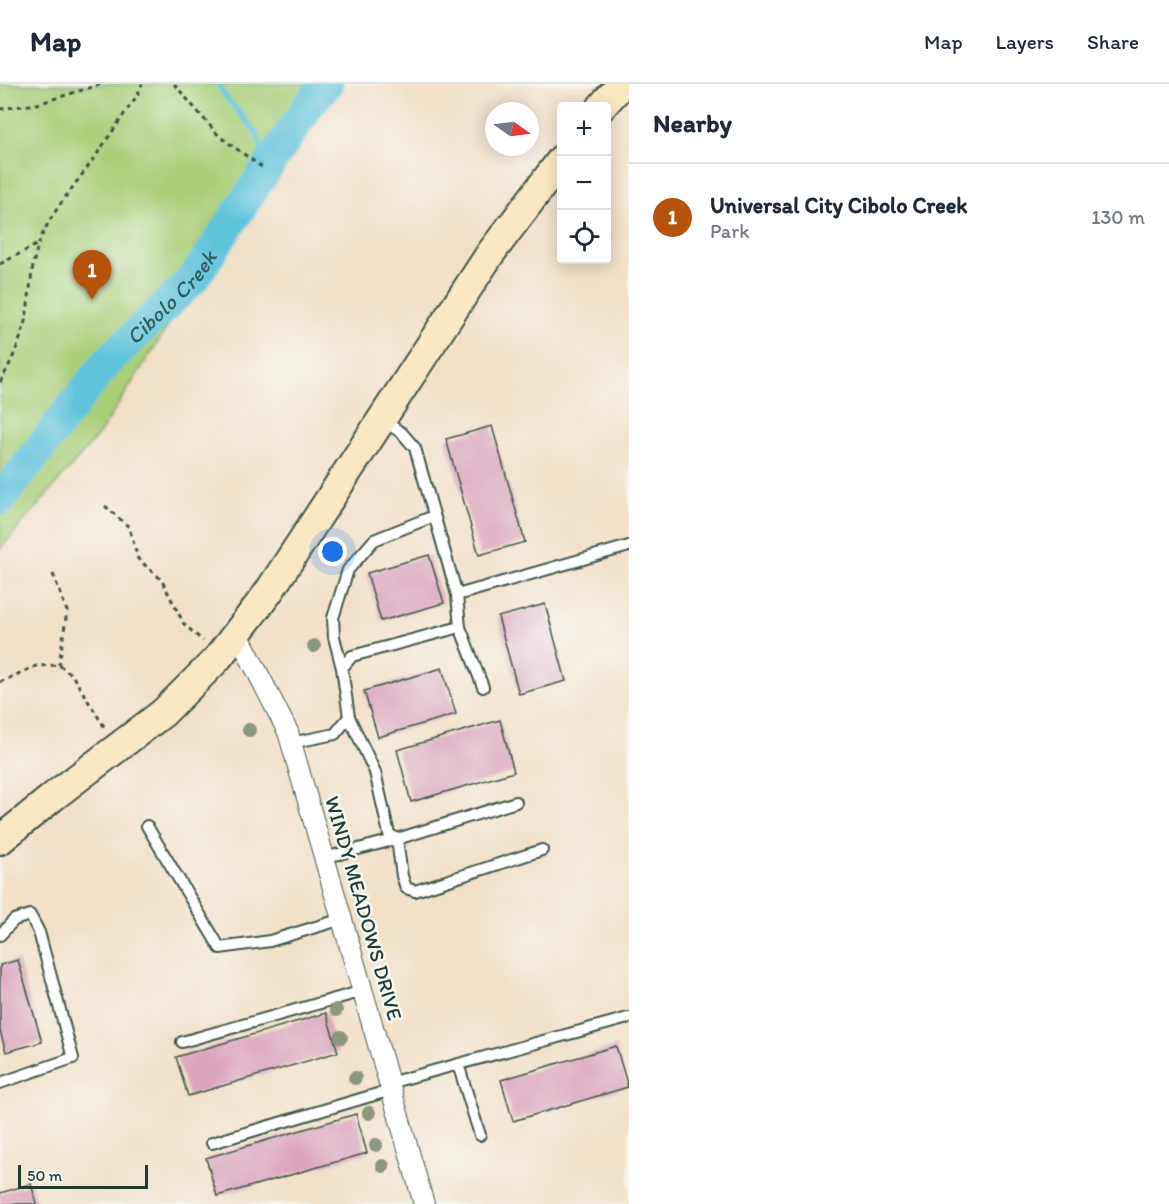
<!DOCTYPE html>
<meta charset="utf-8">
<style>
:root{--surface:#fff;--page:#f6f6f7;--text:#1f2937;--muted:#747a83;--line:#e0e1e3;--accent:#b45309}
body{margin:0;font-family:Itim,sans-serif;background:var(--page);color:var(--text)}
.controls{position:absolute;right:18px;top:18px;display:grid;overflow:hidden;border-radius:6px;box-shadow:0 3px 15px #0003}
.controls button{width:54px;height:54px;display:grid;place-items:center;padding:0;border:0;border-bottom:2px solid var(--line);background:var(--surface);color:var(--text);font:30px sans-serif}
.compass{position:absolute;left:485px;top:18px;width:54px;height:54px;border-radius:50%;background:var(--surface);box-shadow:0 3px 15px #0003;rotate:104deg}
.scale{position:absolute;left:18px;bottom:15px;width:130px;box-sizing:border-box;padding-left:6px;border:3px solid #1f3d34;border-top:0;font-size:16px;line-height:21px;white-space:nowrap;color:#1f3d34;-webkit-text-stroke:4px #f6f6f2;paint-order:stroke}
.you{position:absolute;left:333px;top:468px;width:21px;height:21px;margin:-15px;border:4px solid #fff;border-radius:50%;background:#1a73e8;box-shadow:0 0 0 9px #1a73e833}
.badge{display:grid;place-items:center;width:39px;height:39px;border-radius:50%;background:var(--accent);color:#fff;font-size:20px;font-weight:700}
.pin{position:absolute;translate:-50% -50px;filter:drop-shadow(0 2px 3px #0008)}
.pin::after{content:'';position:absolute;top:32px;width:21px;height:18px;background:inherit;clip-path:polygon(0 0,100% 0,50% 100%)}
.list{margin:0;padding:0;list-style:none}
h2{display:flex;justify-content:space-between;align-items:center;height:78px;margin:0;padding:0 24px;font-size:26px}
h2 small{font-size:20px;font-weight:400;color:var(--muted)}
.list li{display:grid;grid-template-columns:39px 1fr auto;gap:18px;align-items:center;box-sizing:border-box;height:108px;padding:0 24px;border-top:2px solid var(--line)}
.list b{display:block;font-size:22px;white-space:nowrap}
.list p{margin:0;font-size:20px;white-space:nowrap;color:var(--muted)}
.list em{font-size:20px;font-style:normal;color:var(--muted)}
.icon{flex:none;width:33px;height:33px;fill:none;stroke:currentColor;stroke-width:2;stroke-linecap:round;stroke-linejoin:round}
.map{position:relative;flex:none;width:629px;height:1120px;overflow:hidden}
header{display:flex;align-items:center;gap:36px;box-sizing:border-box;height:84px;padding:0 30px;background:var(--surface);border-bottom:2px solid var(--line)}
header strong{font-size:28px}
nav{display:flex;gap:33px;margin-inline-start:auto;font-size:21px}
main{display:flex}
aside{flex:1;background:var(--surface)}
.map>svg:first-child{display:block}
.green{fill:#a9cf79;stroke:#648656;stroke-width:1.5}
.lines{fill:none;stroke-linecap:round;stroke-linejoin:round}
.stream{stroke:#5fc3dc;stroke-width:5}
.river{stroke:#5fc3dc;stroke-width:32}
.building{fill:#dba6bd}
.lane-casing{stroke:#3f554a;stroke-width:14}
.street-casing{stroke:#3f554a;stroke-width:22}
.secondary-casing{stroke:#3f554a;stroke-width:32}
.path{stroke:#3f554a;stroke-width:3;stroke-dasharray:4.5 4.5;stroke-linecap:butt}
.lane{stroke:#fff;stroke-width:10}
.street{stroke:#fff;stroke-width:20}
.secondary{stroke:#fae7c3;stroke-width:28}
.tree{fill:#8d967e}
.labels{text-anchor:middle;dominant-baseline:central;stroke-width:5;stroke-linejoin:round;paint-order:stroke}
.street-label{font-size:21px;fill:#1f3d34;stroke:#f6f6f2}
.water-label{font-size:22px;font-style:italic;fill:#2f5e5e;stroke:#f6f6f2}
</style>
<header>
<strong>Map</strong>
<nav><a>Map</a><a>Layers</a><a>Share</a></nav>
</header>
<main>
<div class="map">
<svg width="629" height="1120" viewBox="0 0 629 1120">
<rect width="100%" height="100%" fill="#f6f6f2"/>
<filter id="ink" filterUnits="userSpaceOnUse"><feTurbulence type="fractalNoise" baseFrequency=".0167" numOctaves="2"/><feDisplacementMap in="SourceGraphic" scale="12" xChannelSelector="R" yChannelSelector="G"/><feConvolveMatrix kernelMatrix="1 2 1 2 8 2 1 2 1" color-interpolation-filters="sRGB"/></filter>
<filter id="wash" filterUnits="userSpaceOnUse"><feTurbulence type="fractalNoise" baseFrequency=".008" numOctaves="4" result="noise"/><feDisplacementMap in="SourceGraphic" scale="24" xChannelSelector="R" yChannelSelector="G"/><feGaussianBlur stdDeviation="1.35" result="paint"/><feColorMatrix in="noise" values="0 0 0 0 0 0 0 0 0 0 0 0 0 0 0 0 0 1.4 0 .05"/><feComposite in="paint" operator="in"/></filter>
<g filter="url(#wash)">
<rect width="100%" height="100%" fill="#f2e0c7"/>
<path class="green" d="M0,0H341L269,83L100,349L0,465Z"/>
<g class="lines">
<path class="stream" d="M218,0L225,12L256,48L269,83"/>
<path class="river" id="s1" d="M0,416L106,279L194,194L309,21L327,0"/>
</g>
<g id="blocks">
<path class="building" d="M492,342L525,458L479,471L446,355Z
M429,471L444,519L381,537L367,489Z
M545,520L566,597L519,610L498,533Z
M442,584L456,630L378,653L364,607Z
M500,636L514,688L411,718L397,666Z
M18,876L42,958L6,968L0,947V881Z
M326,929L338,968L188,1012L176,973Z
M616,962L628,1003L513,1037L501,996Z
M356,1030L367,1069L217,1112L206,1074Z
M31,1100L37,1120H0V1109Z"/>
</g>
</g>
<g filter="url(#ink)">
<use href="#blocks" fill-opacity="0" stroke="#3f554a" stroke-width="1.5"/>
<g class="lines">
<g class="lane-casing">
<path id="lane" d="M382,336L402,349L415,364L457,511L460,543L483,603
M457,511L629,462
M342,584L352,572L460,543
M349,633L375,688L389,750L397,755L516,718
M291,659L335,650L349,633L342,584L334,553L333,534L348,486L374,456L434,432
M147,742L220,864L270,857L342,835
M324,774L397,755L402,792L406,804L415,807L542,766
M0,851L14,836L30,831L39,848L73,974L0,999
M182,958L363,907
M458,980L480,1051
M389,999L628,934
M212,1059L391,1006"/>
</g>
<g class="street-casing">
<path id="street" d="M238,550L288,648L424,1120"/>
</g>
<g class="secondary-casing">
<path id="secondary" d="M602,22L622,0
M0,756L54,712L163,629L217,575L268,509L490,170L562,75"/>
</g>
<path class="path" d="M174,0L219,52L263,84
M0,25L37,20L102,0
M0,180L38,160
M0,298C13,276 25,247 28,221C31,200 31,183 38,162C47,135 65,114 81,92C101,66 118,38 137,12L142,0
M105,422L129,443L138,475L161,495L184,540L203,557
M53,490L67,527L59,581
M0,598L36,582L59,581L72,591L105,644"/>
<use href="#lane" class="lane"/>
<use href="#street" class="street"/>
<use href="#secondary" class="secondary"/>
</g>
<g class="tree">
<circle cx="314" cy="562" r="7"/>
<circle cx="249" cy="646" r="7"/>
<circle cx="336" cy="926" r="7"/>
<circle cx="341" cy="953" r="7"/>
<circle cx="355" cy="994" r="7"/>
<circle cx="369" cy="1029" r="7"/>
<circle cx="376" cy="1061" r="7"/>
<circle cx="383" cy="1082" r="7"/>
</g>
</g>
<g class="labels">
<g class="street-label">
<text transform="translate(364 824) rotate(74)">WINDY MEADOWS DRIVE</text>
</g>
<g class="water-label">
<text stroke="none"><textPath href="#s1" startOffset="266">Cibolo Creek</textPath></text>
</g>
</g>
</svg>
<div class="controls">
<button>+</button>
<button>−</button>
<button><svg class="icon" aria-label="locate" viewBox="0 0 24 24"><circle cx="12" cy="12" r="6"/><path d="M12 2v4M12 18v4M2 12h4M18 12h4"/></svg></button>
</div>
<svg class="compass" viewBox="-18 -18 36 36"><path d="M0-13l5 13h-10z" fill="#e53935"/><path d="M0 13l5-13h-10z" fill="#747a83"/></svg>
<div class="scale">50 m</div>
<div class="you"></div>
<div class="pin badge" style="left:92px;top:216px">1</div>
</div>
<aside>
<h2>Nearby<small></small></h2>
<ul class="list">
<li><span class="badge">1</span><div><b>Universal City Cibolo Creek</b><p>Park</p></div><em>130 m</em></li>
</ul>
</aside>
</main>
